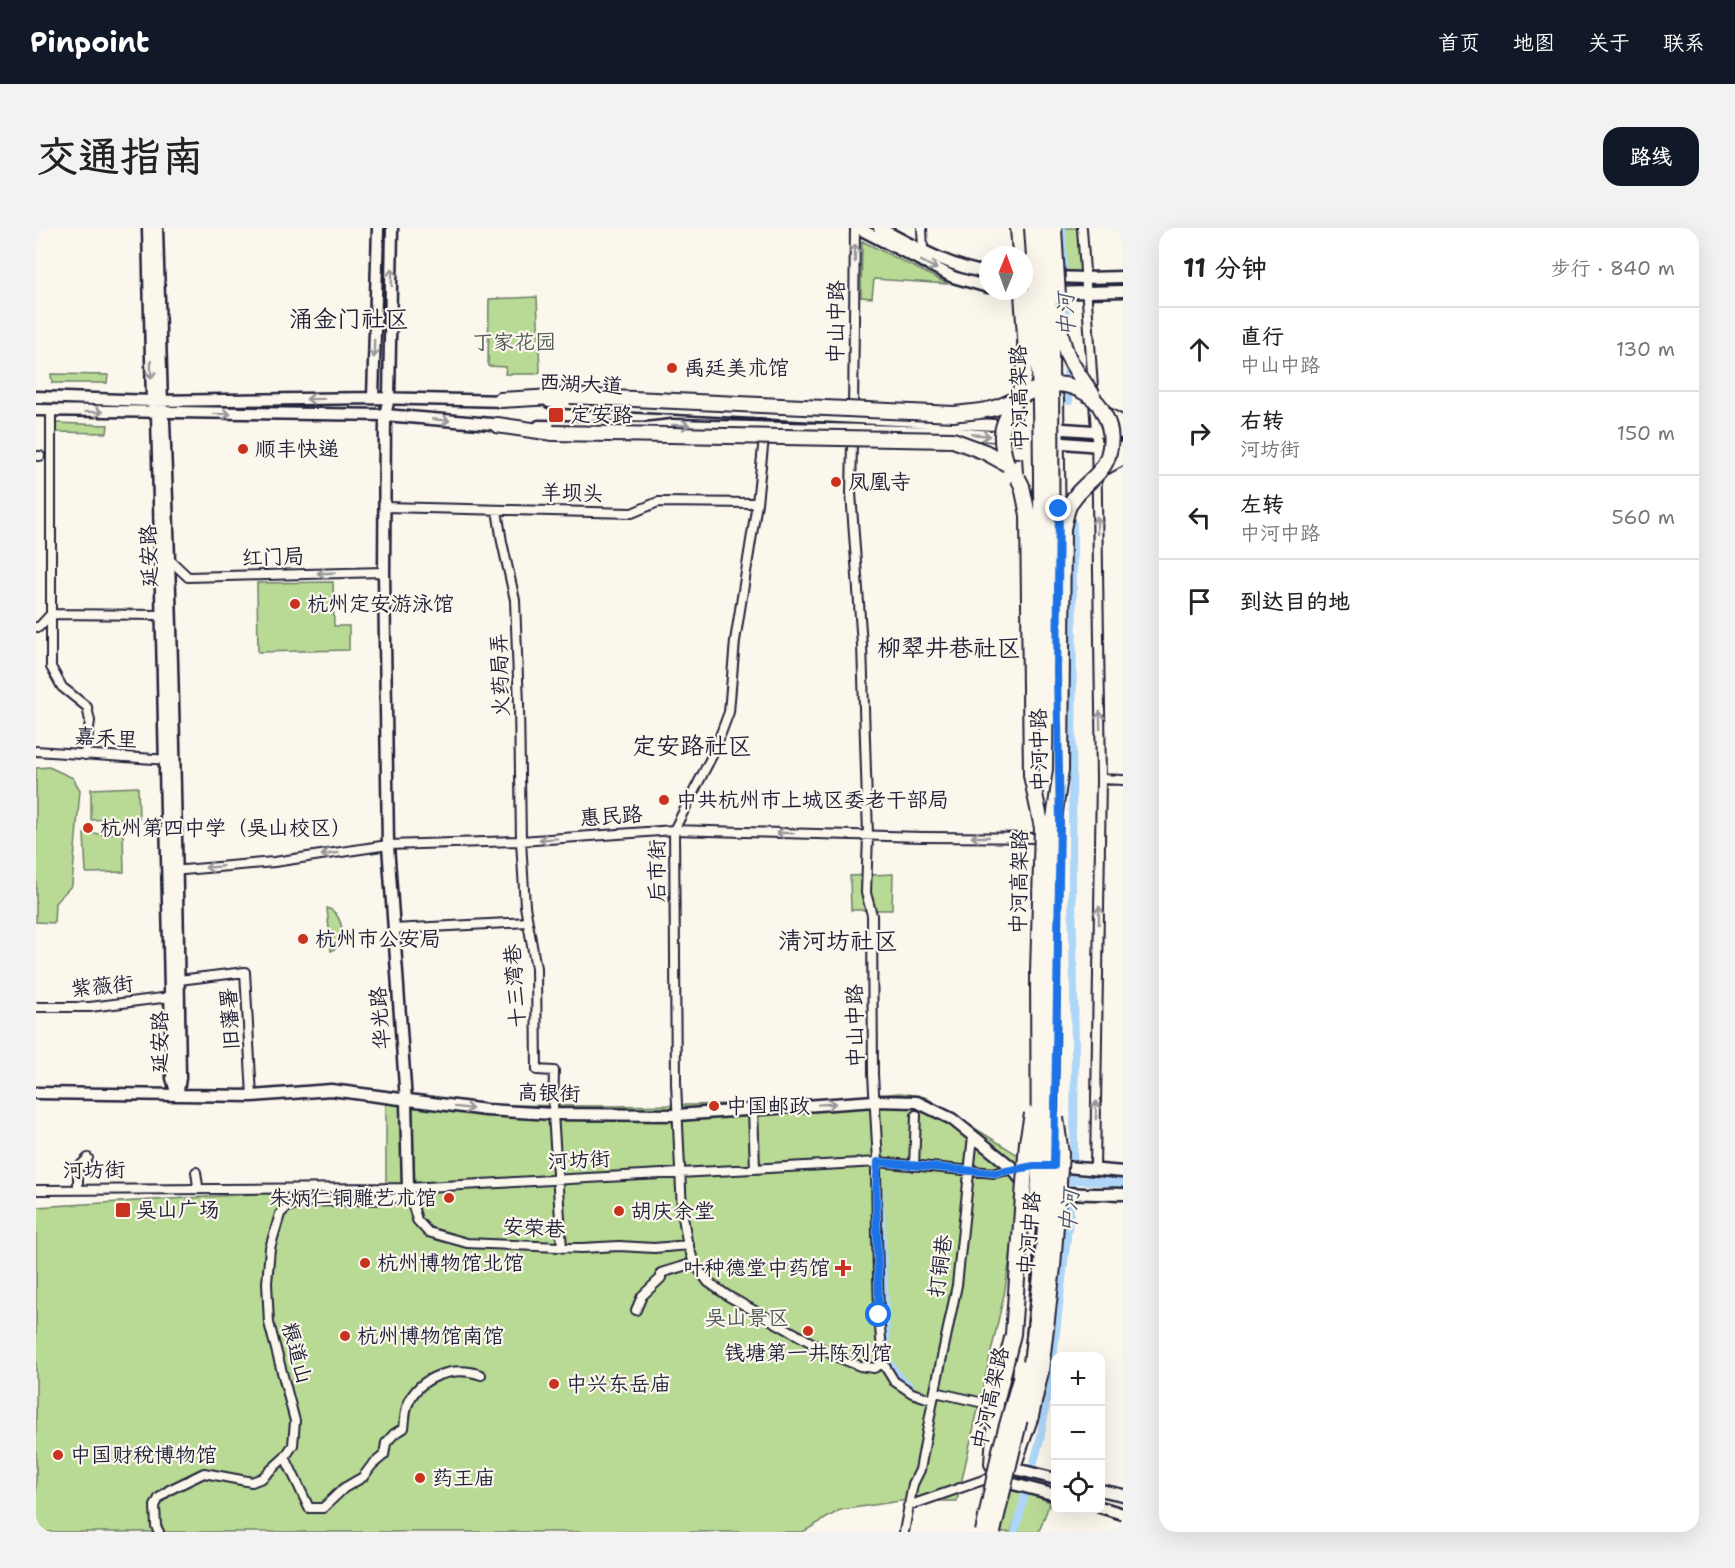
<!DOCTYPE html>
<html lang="zh">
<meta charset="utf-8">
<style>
:root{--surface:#fff;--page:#f2f2f2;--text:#222;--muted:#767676;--line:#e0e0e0;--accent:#111827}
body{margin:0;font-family:"Shantell Sans","LXGW WenKai TC",sans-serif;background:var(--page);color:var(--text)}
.controls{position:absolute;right:18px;bottom:18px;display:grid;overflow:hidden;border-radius:12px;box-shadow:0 6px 24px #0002}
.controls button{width:54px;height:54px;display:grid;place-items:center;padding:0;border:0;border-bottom:2px solid var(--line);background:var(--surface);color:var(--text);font:30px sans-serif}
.compass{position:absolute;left:943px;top:18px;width:54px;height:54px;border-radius:50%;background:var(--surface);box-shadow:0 6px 24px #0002;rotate:1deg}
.stop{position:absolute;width:18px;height:18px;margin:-14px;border:4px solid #1a73e8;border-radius:50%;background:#fff}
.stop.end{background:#1a73e8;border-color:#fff;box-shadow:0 2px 6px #0008}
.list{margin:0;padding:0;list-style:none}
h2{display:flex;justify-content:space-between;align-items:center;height:78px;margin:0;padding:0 24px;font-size:26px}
h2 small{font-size:20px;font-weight:400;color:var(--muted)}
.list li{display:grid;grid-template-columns:39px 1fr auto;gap:18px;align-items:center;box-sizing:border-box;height:84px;padding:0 24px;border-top:2px solid var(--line)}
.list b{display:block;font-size:22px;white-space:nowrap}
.list p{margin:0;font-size:20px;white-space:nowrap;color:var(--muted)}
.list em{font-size:20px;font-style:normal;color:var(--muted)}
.icon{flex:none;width:33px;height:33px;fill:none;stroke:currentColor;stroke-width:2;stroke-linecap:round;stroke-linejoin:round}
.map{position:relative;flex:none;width:1087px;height:1304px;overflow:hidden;border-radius:18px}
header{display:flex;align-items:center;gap:36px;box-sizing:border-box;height:84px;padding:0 30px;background:var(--accent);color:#fff}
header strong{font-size:28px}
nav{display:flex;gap:33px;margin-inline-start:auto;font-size:21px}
.intro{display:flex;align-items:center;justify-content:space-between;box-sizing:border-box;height:144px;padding:0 36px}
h1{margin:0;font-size:42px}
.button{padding:15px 27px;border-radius:18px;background:var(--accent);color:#fff;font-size:21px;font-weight:700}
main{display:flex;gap:36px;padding:0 36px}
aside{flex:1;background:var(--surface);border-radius:18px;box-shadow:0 6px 24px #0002}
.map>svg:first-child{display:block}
.green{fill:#b8da94;stroke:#6d7e68;stroke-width:1.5}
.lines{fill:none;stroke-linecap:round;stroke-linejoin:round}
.canal{stroke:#aed6f9;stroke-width:8}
.street-casing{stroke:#22223b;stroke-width:12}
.secondary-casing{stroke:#22223b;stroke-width:15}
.primary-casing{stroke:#22223b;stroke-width:16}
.highway-casing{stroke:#22223b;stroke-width:18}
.street{stroke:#fbf7ec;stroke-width:8}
.secondary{stroke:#fbf7ec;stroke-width:10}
.primary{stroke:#fbf7ec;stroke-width:12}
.highway{stroke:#fbf7ec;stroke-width:14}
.highway-bridge-casing{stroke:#22223b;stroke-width:18;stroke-linecap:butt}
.highway-bridge{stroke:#fbf7ec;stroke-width:14}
.oneway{stroke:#99979c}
.route{stroke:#1a73e8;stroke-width:8}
.poi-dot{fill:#c8321e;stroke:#fbf7ec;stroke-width:2}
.labels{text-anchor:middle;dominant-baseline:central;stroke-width:4.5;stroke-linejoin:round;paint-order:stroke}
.street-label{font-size:21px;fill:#22223b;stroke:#fbf7ec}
.park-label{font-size:21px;fill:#4f5956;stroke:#fbf7ec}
.poi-label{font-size:21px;fill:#22223b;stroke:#fbf7ec;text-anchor:start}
.water-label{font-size:22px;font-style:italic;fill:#4c5874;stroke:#fbf7ec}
.quarter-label{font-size:24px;fill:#22223b;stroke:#fbf7ec}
</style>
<header>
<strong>Pinpoint</strong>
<nav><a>首页</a><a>地图</a><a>关于</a><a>联系</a></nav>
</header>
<div class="intro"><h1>交通指南</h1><a class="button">路线</a></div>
<main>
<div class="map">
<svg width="1087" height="1304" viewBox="0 0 1087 1304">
<rect width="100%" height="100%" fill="#fbf7ec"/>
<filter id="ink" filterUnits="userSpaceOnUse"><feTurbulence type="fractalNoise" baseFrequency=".0167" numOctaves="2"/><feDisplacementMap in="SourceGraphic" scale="12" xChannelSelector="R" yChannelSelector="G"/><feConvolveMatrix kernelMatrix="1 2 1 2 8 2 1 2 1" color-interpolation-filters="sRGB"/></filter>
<g filter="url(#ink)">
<path class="green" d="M1020,0H1046L1048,50L1021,48Z
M826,13L912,56L838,51L836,70L825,69Z
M501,69L504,144L500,146H469L470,139L452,138L453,71Z
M15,146L72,147L71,155H16Z
M18,195L72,197L71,205L18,204Z
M297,354L298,398H313V422L222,424L221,355Z
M13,539L37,550L44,562L36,657L19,675L18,695L0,694V540Z
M102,559L103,590L55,592V561Z
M87,605L88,644L50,645L48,606Z
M857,646L856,682H815L814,648Z
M291,680C308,685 312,716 295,723Z
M864,865L889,869L990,932L968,1067L921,1273H864L804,1282L767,1304H0V979L350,958V875C485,878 620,880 755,874C791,873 827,868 864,865Z
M975,1258L988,1265L975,1304H964Z
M993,1265L1014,1274L1003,1304H980Z"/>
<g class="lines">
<path class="canal" d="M1026,0L1030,95
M1031,132L1033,173
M1037,952L1087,955
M844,963L851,1132L865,1151L874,1158
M979,1304L1004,1212L1016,1139L1035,974L1038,915L1039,819L1036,658L1037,296"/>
<g class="street-casing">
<path id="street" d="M886,0L887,22
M1046,0L1060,203L1065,551L1059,941
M15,183V439L26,459L51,479L54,493L49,527
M817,184L819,0
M728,210L721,275L699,413L693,484L678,524L638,602L640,855L646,983L651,1013L658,1035L672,1054L692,1068L801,1129L824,1138L838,1140L847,1135
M816,215L815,265L826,417L832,607L830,665L836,687L837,846L842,934L840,943L841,1007L843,1087L847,1135L858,1153L876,1165L897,1172L884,1242L877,1256L868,1304
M0,228H4
M349,279L596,285L622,274L721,275
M461,282L466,314L479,372L483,477L485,613L489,678L500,740L501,842L518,843L517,886L526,1020
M133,331L152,349L348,344
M0,399H3L15,386L126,387
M0,523L133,532
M1065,551L1087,552
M136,643L238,634L352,617L485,613L638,602L886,609L1007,610
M357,701L492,694
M143,752L209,744L216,868
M0,779H54L134,769
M717,881L719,941
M878,938L880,887
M160,944L162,958
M372,960L381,992L392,1004L431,1015L546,1020L583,1018L618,1020L653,1017
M42,961V940L52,930
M0,962L372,960L842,934L959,945L978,941
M600,1082L606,1068L625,1050V1045L658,1035
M899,1164L952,1176L960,1175
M897,1172L921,1057L937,908
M249,1229L273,1280H287L308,1260L327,1249L336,1237L348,1227L350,1215L358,1206L368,1200C369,1193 369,1183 372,1176C383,1148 419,1137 445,1147
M872,1278L953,1250
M123,1304L120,1298L119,1278L123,1270L133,1262L168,1245L216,1254L226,1250L249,1229L257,1217L259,1193L233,1095L231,1055L234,1020L244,986L250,980L265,974L357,971L365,968L372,960"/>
</g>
<g class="secondary-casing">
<path id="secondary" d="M112,0L116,173L121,185L136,850L141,867
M121,0L126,177
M356,0L353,170L349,187L348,344L352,617L370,873L372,960
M822,0L917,49L952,59
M843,0C878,18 913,39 952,45
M988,48L1048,50L1087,49
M1015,65L1087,63
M0,169L116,173L337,170L471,173
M337,170L342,0
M513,174L998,199
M0,182L349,187L467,197
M128,193C137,412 141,631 144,850L142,863
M503,198L610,200L636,197L909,204L1000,212
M1013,200L1087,205
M1016,214L1087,220
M0,865L216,868L295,862L450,882L517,886L641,887L839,873L881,874L916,891L978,941C980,945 982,950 986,952C1007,970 1060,965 1087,966
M1019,938L1087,944
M967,1238L1020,1251
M962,1252L1020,1267
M1064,1262L1087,1267
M1064,1279L1087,1286"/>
</g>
<g class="primary-casing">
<path id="primary" d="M992,156V212L997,294
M1021,170L1023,303
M942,219L993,224
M979,1151L995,975"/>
</g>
<g class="highway-casing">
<path id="highway" d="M982,0L984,27
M464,172L534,168
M1069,186L1087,196
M461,197L517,205
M1065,241L1087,229
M1005,491L1006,582
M1016,491L1017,569
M956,1236L960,1175
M978,1236L995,1188"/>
</g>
<use href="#street" class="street"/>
<use href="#secondary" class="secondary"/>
<use href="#primary" class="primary"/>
<use href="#highway" class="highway"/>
<g class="highway-bridge-casing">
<path id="highway-bridge" d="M996,0C1008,163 1005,327 1005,491
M1008,0L1015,101L1016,489
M1018,0L1022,68
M1023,87C1025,125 1036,137 1057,167
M534,168L918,186C931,184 946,184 959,180C991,170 1009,145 1044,162C1054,167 1063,174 1067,184C1075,198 1077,212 1072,228C1066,249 1042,258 1033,278C1030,285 1029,293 1027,300L1025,542L1017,598L1013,950L1005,1048L993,1153L957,1304
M517,205L917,212L949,224L971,236
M971,236C955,188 981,188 988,148C992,120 987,91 986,63
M982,250L986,258L992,287L995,547L1006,600L1002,745L1003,952L1000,989
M960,1175L977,1106L991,914L996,886
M995,1188L1005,1143L1017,1039L1025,926L1020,890
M947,1304L964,1222L984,1151L985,1140"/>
</g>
<use href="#highway-bridge" class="highway-bridge"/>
</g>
<defs><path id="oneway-shaft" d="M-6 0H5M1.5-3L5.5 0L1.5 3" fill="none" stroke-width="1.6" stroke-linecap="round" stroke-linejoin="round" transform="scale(1.5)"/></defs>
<g class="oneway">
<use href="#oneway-shaft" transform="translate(819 25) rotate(-89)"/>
<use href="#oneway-shaft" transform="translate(893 37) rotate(28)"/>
<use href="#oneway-shaft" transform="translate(356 49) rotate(-89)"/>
<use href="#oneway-shaft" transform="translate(338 121) rotate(91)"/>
<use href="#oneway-shaft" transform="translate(115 142) rotate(89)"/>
<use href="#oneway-shaft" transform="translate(279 171) rotate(179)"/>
<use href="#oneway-shaft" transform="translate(58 184) rotate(1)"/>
<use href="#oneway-shaft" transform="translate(186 186) rotate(1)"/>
<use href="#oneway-shaft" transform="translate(405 192) rotate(5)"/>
<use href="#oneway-shaft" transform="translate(645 197) rotate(1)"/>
<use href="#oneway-shaft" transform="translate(945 207) rotate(5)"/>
<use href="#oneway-shaft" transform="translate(1061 297) rotate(-91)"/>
<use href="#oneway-shaft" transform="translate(290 345) rotate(178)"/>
<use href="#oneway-shaft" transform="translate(1064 492) rotate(-91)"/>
<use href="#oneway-shaft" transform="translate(749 605) rotate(-178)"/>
<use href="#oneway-shaft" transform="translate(944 609) rotate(-180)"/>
<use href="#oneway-shaft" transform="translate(512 611) rotate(176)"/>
<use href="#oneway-shaft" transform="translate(294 626) rotate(172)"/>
<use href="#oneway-shaft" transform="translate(178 639) rotate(175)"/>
<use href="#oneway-shaft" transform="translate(1063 687) rotate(-89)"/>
<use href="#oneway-shaft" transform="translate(791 876) rotate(-4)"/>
<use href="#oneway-shaft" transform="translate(428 880) rotate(7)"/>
<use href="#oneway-shaft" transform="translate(1060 882) rotate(-89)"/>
</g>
</g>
<g class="lines" filter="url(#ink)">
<path class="route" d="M843,1087L840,962L842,934L959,945L998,938H1018L1024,594L1021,444L1023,281"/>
</g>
<g class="poi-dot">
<circle cx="636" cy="140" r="6"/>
<rect x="512" y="179" width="16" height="16" rx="3"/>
<circle cx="207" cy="221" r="6"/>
<circle cx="800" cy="254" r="6"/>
<circle cx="259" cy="376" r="6"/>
<circle cx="628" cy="572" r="6"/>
<circle cx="52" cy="600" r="6"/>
<circle cx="267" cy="711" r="6"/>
<circle cx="678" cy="878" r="6"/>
<circle cx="413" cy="970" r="6"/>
<rect x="79" y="974" width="16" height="16" rx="3"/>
<circle cx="583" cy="983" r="6"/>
<circle cx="329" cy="1035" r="6"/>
<path d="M804 1031h6v6h6v6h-6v6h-6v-6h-6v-6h6z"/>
<circle cx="772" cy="1103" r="6"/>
<circle cx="309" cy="1108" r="6"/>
<circle cx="518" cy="1156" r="6"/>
<circle cx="22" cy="1227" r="6"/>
<circle cx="384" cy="1250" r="6"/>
</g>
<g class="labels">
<g class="street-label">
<text transform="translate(800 94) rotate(-89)">中山中路</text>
<text transform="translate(545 156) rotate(3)">西湖大道</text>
<text transform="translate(983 169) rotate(-91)">中河高架路</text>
<text transform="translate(536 265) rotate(1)">羊坝头</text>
<text transform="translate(113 328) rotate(-92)">延安路</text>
<text transform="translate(237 329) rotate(-2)">红门局</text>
<text transform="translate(464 447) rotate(-92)">火药局弄</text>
<text transform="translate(70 510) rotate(4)">嘉禾里</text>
<text transform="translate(1003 522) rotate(-91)">中河中路</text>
<text transform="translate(575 588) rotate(-4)">惠民路</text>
<text transform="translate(621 643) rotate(-90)">后市街</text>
<text transform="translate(983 654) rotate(-89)">中河高架路</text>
<text transform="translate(66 758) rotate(-5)">紫薇街</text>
<text transform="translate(479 758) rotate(-94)">十三湾巷</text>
<text transform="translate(344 790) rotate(-94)">华光路</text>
<text transform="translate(194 791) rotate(-93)">旧藩署</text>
<text transform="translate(819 798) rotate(-91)">中山中路</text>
<text transform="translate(124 814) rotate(-90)">延安路</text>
<text transform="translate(513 865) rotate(2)">高银街</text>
<text transform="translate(543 932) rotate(-3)">河坊街</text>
<text transform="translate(58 942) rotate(-1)">河坊街</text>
<text transform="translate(498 1000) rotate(3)">安荣巷</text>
<text transform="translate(993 1005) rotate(-85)">中河中路</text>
<text transform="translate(904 1038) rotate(-82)">打铜巷</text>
<text transform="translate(261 1125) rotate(75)">粮道山</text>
<text transform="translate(954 1170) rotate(-77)">中河高架路</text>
</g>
<g class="park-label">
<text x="478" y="114">丁家花园</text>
<text x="711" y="1090">吴山景区</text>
</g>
<g class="poi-label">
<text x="648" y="140">禹廷美术馆</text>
<text x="534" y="187">定安路</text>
<text x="219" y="221">顺丰快递</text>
<text x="812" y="254">凤凰寺</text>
<text x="271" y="376">杭州定安游泳馆</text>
<text x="640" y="572">中共杭州市上城区委老干部局</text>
<text x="64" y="600">杭州第四中学（吴山校区）</text>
<text x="279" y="711">杭州市公安局</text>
<text x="690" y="878">中国邮政</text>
<text x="401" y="970" text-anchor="end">朱炳仁铜雕艺术馆</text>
<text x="100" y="982">吴山广场</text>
<text x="595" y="983">胡庆余堂</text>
<text x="341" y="1035">杭州博物馆北馆</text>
<text x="794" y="1040" text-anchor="end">叶种德堂中药馆</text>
<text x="321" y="1108">杭州博物馆南馆</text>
<text x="772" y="1125" text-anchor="middle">钱塘第一井陈列馆</text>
<text x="530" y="1156">中兴东岳庙</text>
<text x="34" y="1227">中国财税博物馆</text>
<text x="396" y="1250">药王庙</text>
</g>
<g class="water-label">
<text transform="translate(1030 87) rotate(-92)">中河</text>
<text transform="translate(1033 983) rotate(-85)">中河</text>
</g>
<g class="quarter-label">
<text x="313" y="91">涌金门社区</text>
<text x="913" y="420">柳翠井巷社区</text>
<text x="656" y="518">定安路社区</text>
<text x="802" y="713">清河坊社区</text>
</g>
</g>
</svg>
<div class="controls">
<button>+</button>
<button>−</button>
<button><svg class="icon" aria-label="locate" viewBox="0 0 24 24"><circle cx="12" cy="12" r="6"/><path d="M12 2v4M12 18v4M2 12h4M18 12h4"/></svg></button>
</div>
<svg class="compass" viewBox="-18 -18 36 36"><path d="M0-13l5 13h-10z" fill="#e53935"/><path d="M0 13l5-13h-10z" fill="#767676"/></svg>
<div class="stop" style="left:843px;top:1087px"></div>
<div class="stop end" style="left:1023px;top:281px"></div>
</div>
<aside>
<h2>11 分钟<small>步行 · 840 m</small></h2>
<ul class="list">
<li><svg class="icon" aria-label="ahead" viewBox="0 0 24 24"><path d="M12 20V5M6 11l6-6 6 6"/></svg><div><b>直行</b><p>中山中路</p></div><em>130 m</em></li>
<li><svg class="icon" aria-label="right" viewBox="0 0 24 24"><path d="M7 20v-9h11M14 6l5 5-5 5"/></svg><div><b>右转</b><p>河坊街</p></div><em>150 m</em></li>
<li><svg class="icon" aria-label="left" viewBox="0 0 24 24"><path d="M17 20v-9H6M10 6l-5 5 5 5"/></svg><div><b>左转</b><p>中河中路</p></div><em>560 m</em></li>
<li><svg class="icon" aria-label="arrive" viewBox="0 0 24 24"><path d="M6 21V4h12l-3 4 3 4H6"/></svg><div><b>到达目的地</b></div></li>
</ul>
</aside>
</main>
